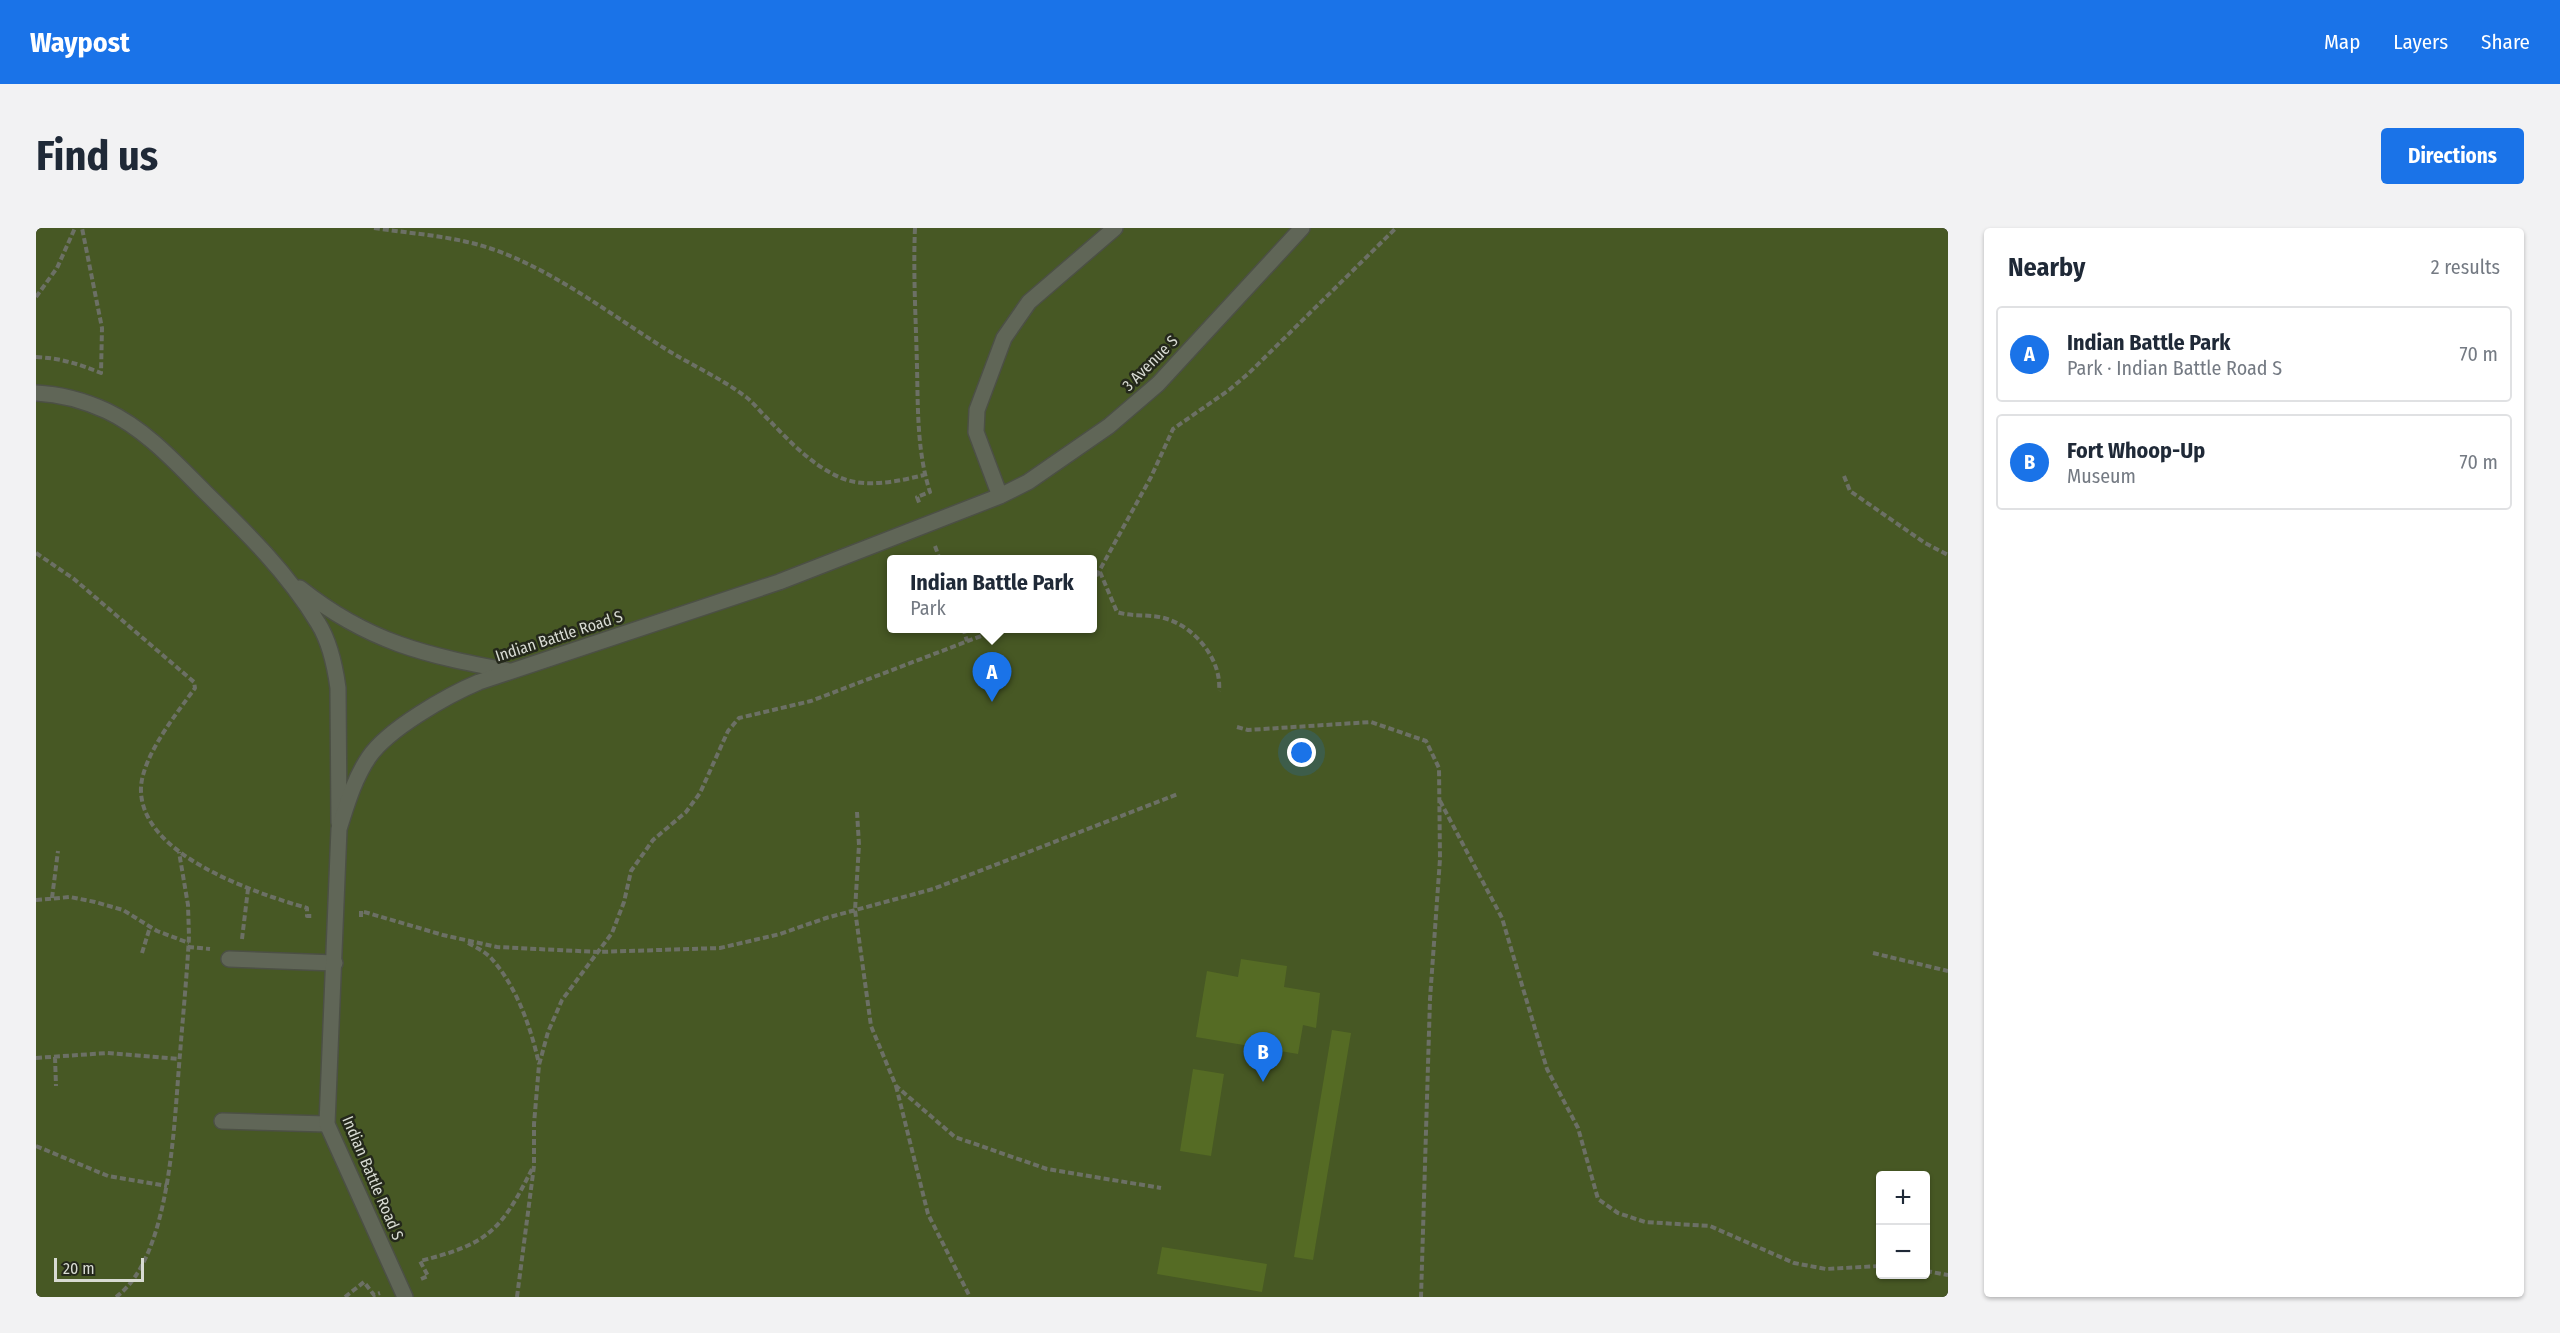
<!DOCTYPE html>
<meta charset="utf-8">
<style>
:root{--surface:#fff;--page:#f2f2f3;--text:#1f2937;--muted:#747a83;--line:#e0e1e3;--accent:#1a73e8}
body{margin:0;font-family:"Fira Sans Condensed",sans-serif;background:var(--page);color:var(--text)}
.controls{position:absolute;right:18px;bottom:18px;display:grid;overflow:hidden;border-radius:6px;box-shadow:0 2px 4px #0004}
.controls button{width:54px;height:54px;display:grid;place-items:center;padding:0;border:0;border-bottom:2px solid var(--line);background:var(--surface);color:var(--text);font:30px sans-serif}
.scale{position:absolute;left:18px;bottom:15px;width:90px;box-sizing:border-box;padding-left:6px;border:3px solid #d8dbd3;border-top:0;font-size:16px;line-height:21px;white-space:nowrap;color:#d8dbd3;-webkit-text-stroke:4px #24281b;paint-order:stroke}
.you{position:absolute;left:1266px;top:525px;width:21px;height:21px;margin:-15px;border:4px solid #fff;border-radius:50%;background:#1a73e8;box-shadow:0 0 0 9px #1a73e833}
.badge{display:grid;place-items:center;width:39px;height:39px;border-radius:50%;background:var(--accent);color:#fff;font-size:20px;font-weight:700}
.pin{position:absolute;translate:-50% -50px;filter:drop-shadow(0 2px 3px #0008)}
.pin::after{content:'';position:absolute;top:32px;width:21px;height:18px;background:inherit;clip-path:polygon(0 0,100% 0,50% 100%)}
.popup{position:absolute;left:851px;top:327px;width:210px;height:78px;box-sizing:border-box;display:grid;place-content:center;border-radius:6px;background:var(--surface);filter:drop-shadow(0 2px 4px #0005);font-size:20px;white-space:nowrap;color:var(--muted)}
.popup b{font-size:22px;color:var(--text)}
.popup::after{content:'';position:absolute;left:50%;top:100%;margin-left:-12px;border:12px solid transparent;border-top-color:var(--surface)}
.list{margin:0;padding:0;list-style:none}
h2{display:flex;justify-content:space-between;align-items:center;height:78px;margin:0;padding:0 24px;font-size:26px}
h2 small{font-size:20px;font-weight:400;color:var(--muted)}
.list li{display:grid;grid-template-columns:39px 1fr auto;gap:18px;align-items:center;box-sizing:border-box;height:96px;margin:0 12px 12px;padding:0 12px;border:2px solid var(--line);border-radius:6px}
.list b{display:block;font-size:22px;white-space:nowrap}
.list p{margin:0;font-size:20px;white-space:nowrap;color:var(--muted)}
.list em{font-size:20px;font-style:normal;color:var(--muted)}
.map{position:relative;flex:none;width:1912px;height:1069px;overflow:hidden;border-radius:6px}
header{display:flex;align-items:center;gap:36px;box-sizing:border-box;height:84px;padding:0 30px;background:var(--accent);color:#fff}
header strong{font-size:28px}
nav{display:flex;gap:33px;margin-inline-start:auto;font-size:21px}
.intro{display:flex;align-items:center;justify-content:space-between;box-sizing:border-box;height:144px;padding:0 36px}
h1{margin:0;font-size:42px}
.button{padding:15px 27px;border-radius:6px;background:var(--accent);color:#fff;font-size:21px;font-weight:700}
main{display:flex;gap:36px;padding:0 36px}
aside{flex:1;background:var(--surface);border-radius:6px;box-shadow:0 2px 4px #0004}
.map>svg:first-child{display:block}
.green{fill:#475824;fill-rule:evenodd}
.building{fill:#556b24}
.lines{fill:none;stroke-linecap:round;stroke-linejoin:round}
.service-casing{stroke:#4c5045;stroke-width:18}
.minor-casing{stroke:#4c5045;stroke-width:18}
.path{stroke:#6c7065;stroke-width:4;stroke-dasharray:6 3;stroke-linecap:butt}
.service{stroke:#606657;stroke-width:15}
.minor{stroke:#606657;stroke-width:15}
.labels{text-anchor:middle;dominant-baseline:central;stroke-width:5;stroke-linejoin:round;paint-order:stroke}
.street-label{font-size:16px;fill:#d8dbd3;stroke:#24281b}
</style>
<header>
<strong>Waypost</strong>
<nav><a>Map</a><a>Layers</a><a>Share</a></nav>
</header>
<div class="intro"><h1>Find us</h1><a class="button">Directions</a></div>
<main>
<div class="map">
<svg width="1912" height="1069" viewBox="0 0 1912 1069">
<rect width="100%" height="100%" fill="#2d3225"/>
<path class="green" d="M0,0H1912V1069H0ZM856,332H1056V400H856ZM1844,948H1890V1046H1844Z"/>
<path class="building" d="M1205,731L1251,738L1248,759L1284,765L1280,800L1267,797L1262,826L1160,809L1171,743L1202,749Z
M1296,802L1315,805L1277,1032L1258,1029Z
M1157,841L1188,846L1175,928L1144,923Z
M1126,1019L1231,1036L1226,1064L1121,1046Z"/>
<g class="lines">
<g class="service-casing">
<path id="service" d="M0,165C23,166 49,173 71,183C109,201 139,234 169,264C210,304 252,345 282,395C294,414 299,438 302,460L303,595
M264,360C333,415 390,427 473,443
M193,731L299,735
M186,893L291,896"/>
</g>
<g class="minor-casing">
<path id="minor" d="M964,268L940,204L941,182L968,110L993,74L1079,0
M369,1069L291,896L303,601C311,576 318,551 333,529C352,501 412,467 443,454L743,354L964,268L992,254L1073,198L1122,156L1266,0"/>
</g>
<path class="path" d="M338,0C378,6 420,8 459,22C520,44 574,86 628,120C655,137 685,150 710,169C719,176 725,185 733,192C753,213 776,237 803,249C829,261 863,253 888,247
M879,0C877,47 880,93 881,139C882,181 881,224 894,264L881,269L884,277
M0,69L21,40L39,0
M0,129C24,130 43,136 65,145L66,100L46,0
M1808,248L1814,263L1889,315L1912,327
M899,318L904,332
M0,325L38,351L158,454L159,460C141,485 107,527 105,559C102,627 220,665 271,680V688H276
M1064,344L1081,384C1096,389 1112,386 1128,390C1158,398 1186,431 1183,463
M1056,356L1115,249L1137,201L1193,162L1213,145L1360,0
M927,400L931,413
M1201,499L1212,502L1335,494L1390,513L1403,540L1404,631L1394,771L1385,1069
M1404,573L1466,690L1511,841L1542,900L1562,971L1582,985L1609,994L1674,998L1758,1035L1790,1041L1844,1038
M821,584L823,617L819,682L835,798L860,858L919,909L1011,941L1125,960
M16,670L22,623
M0,672L34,669L59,674L87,682L121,703L153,715
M325,689V683L407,707L461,719L562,724L684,720L744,706L790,690L897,661L1142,566
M206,711L212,661
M432,715C440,719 449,724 455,730C481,759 495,800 503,836
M152,719L174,721
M106,725L114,699
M1837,725L1912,743
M19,829L20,858
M0,830L71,825L143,831
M860,858L892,986L934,1069
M0,918L72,948L131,958
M1890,1043L1912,1047
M385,1051L392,1048L384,1033C452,1016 465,1003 496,941
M80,1069C136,1028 138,891 144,826C147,787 151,747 153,708L152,677L143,624
M309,1069L328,1054L338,1067L344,1065
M481,1069L498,938V896L503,837L512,804L526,772L576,705L588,674L595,643L617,612L650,584L664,565L692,503L703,490L775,473L966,400"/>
<use href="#service" class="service"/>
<use href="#minor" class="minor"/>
</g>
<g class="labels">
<g class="street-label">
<text transform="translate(1114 135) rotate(-45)">3 Avenue S</text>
<text transform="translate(523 408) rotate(-18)">Indian Battle Road S</text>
<text transform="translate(337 950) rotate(67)">Indian Battle Road S</text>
</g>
</g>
</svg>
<div class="controls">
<button>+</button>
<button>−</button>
</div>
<div class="scale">20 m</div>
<div class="you"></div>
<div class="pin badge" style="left:956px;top:474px">A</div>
<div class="popup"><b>Indian Battle Park</b>Park</div>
<div class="pin badge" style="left:1227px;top:854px">B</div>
</div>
<aside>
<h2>Nearby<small>2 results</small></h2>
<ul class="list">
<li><span class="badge">A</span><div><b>Indian Battle Park</b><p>Park · Indian Battle Road S</p></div><em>70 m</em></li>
<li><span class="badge">B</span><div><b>Fort Whoop-Up</b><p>Museum</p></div><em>70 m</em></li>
</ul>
</aside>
</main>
